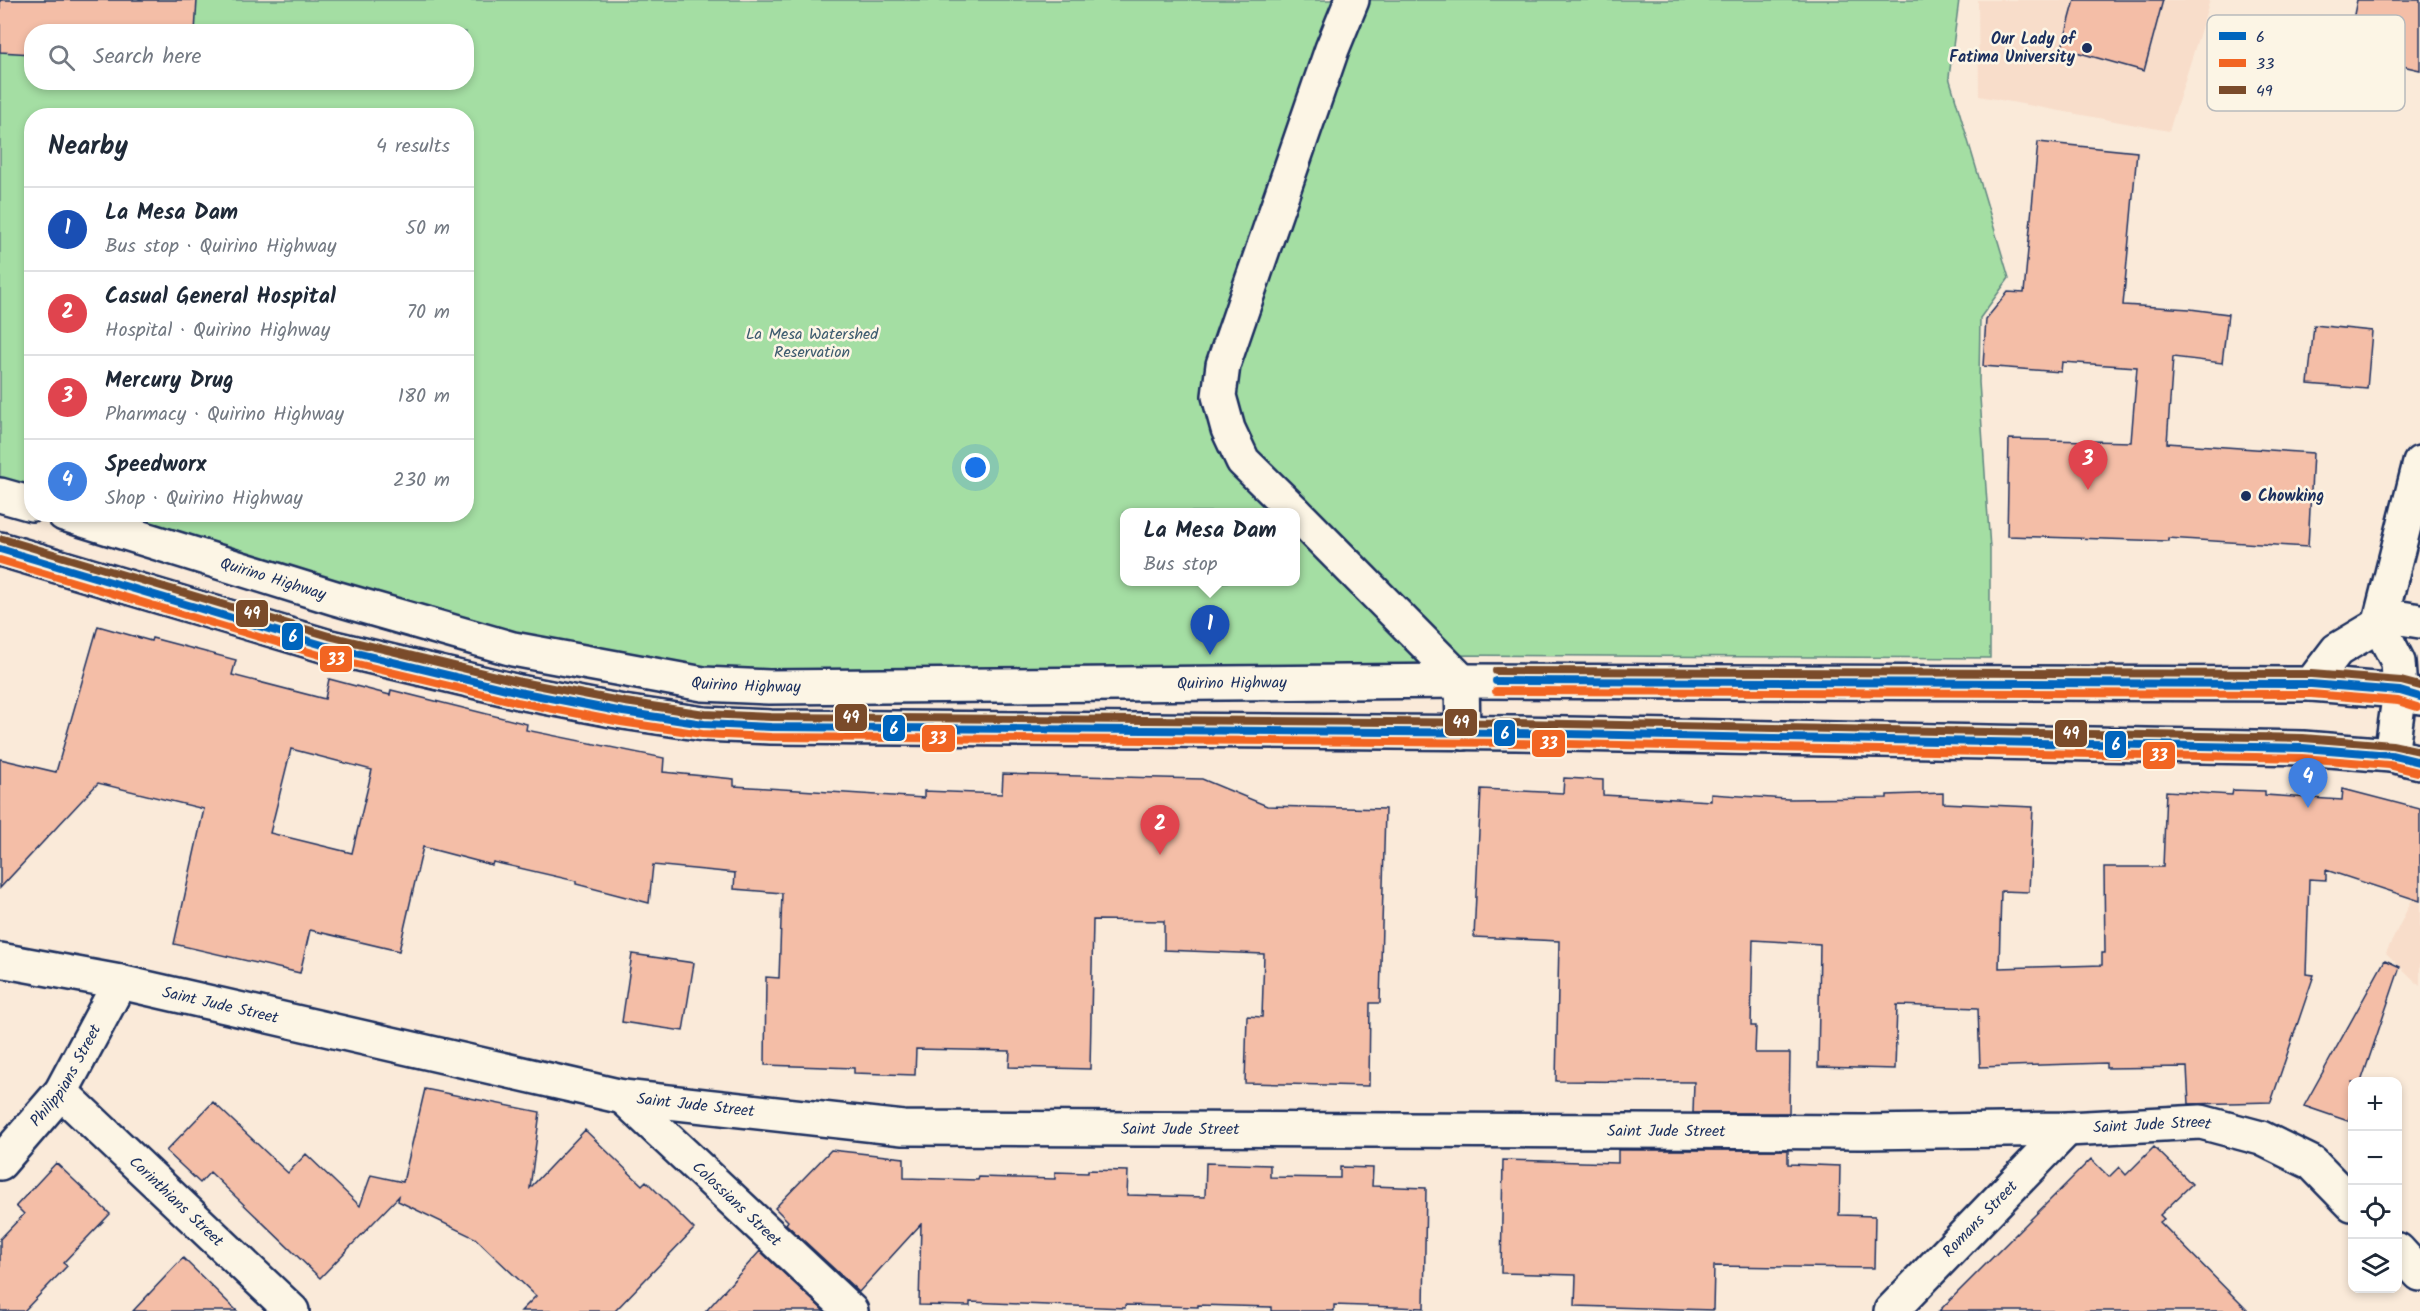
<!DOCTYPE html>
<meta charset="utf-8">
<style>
:root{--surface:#fff;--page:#f6f6f7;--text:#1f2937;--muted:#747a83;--line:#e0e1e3;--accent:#1b2f5e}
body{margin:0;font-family:Kalam,sans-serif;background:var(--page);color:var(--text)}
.controls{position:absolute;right:18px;bottom:18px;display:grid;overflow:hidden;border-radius:12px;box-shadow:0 3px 9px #0003}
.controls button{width:54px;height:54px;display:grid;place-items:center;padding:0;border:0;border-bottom:2px solid var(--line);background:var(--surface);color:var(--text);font:30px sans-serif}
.you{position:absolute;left:976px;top:468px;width:21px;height:21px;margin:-15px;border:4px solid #fff;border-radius:50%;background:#1a73e8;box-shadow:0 0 0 9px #1a73e833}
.badge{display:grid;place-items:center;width:39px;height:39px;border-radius:50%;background:var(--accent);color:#fff;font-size:20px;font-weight:700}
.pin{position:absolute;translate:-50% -50px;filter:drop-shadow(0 2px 3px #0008)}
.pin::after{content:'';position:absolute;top:32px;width:21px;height:18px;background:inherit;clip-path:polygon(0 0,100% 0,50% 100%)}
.popup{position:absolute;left:1120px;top:508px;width:180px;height:78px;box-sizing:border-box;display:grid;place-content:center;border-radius:12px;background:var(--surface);filter:drop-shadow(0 2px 4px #0005);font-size:20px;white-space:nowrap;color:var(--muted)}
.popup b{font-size:22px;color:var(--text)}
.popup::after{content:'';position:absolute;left:50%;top:100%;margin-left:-12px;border:12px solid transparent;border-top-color:var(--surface)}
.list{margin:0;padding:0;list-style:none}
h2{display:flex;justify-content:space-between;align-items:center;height:78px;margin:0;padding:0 24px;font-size:26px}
h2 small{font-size:20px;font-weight:400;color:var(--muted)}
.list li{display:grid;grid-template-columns:39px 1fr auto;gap:18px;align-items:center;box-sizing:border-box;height:84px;padding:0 24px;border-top:2px solid var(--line)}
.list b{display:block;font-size:22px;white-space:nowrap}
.list p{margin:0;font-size:20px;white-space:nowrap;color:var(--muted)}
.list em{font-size:20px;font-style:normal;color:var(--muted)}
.icon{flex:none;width:33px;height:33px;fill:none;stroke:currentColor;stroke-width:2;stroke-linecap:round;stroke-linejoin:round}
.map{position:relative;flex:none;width:2420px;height:1311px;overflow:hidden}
.search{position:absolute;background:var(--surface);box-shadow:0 3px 9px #0003;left:24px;top:24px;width:450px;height:66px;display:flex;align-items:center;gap:15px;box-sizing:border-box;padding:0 21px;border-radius:24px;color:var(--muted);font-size:22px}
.panel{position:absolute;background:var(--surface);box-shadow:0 3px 9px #0003;left:24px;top:108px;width:450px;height:414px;border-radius:24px}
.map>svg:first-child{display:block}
.built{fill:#f8ddca}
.green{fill:#a4dea3;stroke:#608680;stroke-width:1.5;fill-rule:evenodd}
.building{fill:#f4bea7;stroke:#1b2f5e;stroke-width:1.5;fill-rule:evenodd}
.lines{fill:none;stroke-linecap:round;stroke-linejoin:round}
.street-casing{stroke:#1b2f5e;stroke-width:38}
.primary-casing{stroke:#1b2f5e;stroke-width:38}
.street{stroke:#fcf5e5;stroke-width:33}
.primary{stroke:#fcf5e5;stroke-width:33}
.bus-1-casing{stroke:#fcf5e5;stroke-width:12}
.bus-2-casing{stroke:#fcf5e5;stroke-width:12}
.bus-3-casing{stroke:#fcf5e5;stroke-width:12}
.bus-1{stroke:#0065bd;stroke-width:8}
.bus-2{stroke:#f26522;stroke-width:8}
.bus-3{stroke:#7a4b2a;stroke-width:8}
.poi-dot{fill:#1b2f5e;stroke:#fcf5e5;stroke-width:2}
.labels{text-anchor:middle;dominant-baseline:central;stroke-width:5;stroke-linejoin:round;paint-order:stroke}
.poi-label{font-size:16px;font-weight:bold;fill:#1b2f5e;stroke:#fcf5e5;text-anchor:end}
.park-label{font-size:16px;fill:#3d5b6f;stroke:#fcf5e5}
.street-label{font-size:16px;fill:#1b2f5e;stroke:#fcf5e5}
.key{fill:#fcf5e5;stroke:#b8babc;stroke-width:1.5}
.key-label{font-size:16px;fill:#1b2f5e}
.line-badge{stroke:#fcf5e5;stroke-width:2}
.badge-label{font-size:16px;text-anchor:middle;font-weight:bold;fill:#fff}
</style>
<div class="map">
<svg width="2420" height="1311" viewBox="0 0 2420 1311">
<rect width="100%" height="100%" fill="#faead9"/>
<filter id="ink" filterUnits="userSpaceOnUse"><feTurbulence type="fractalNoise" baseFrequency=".0167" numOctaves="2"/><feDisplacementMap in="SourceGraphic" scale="12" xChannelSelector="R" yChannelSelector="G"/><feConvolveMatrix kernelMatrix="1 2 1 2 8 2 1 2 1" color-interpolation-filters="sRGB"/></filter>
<g filter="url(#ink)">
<path class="built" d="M1978,0H2210L2169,131L1979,96Z
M2420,883V986L2386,953Z"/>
<path class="green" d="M0,0H1959L1949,77L2009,278L1980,318L1979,382L1990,549V658L1435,655L1462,681L703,684L64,515L466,514V116H32L31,504L0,495ZM32,32H466V82H32ZM1124,512H1296V582H1124Z"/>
<path class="building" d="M0,0H197L195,32H32V54L0,52Z
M2075,0H2163L2144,71L2062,48Z
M2357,0H2420V70L2346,53Z
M2038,142L2137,152L2123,305L2190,309L2228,314L2222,363L2173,357L2167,443L2313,453L2308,547L2168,538V541L2007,536L2009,439L2131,442L2137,367L2062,362L2061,372L1983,366L1986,319L2008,292L2024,293Z
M2314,325L2372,331L2367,389L2308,384Z
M98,626L151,641L152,638L236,660L232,675L325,699L329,679L390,695L391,690L527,724L526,730L664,758L663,772L734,779V786L924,798V791L1002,794L1003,774L1202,779L1267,806L1385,809L1380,1003H1370L1369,1086L1245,1083L1247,1016L1262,1017L1264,954L1164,950V921L1093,920L1090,1069L1009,1067L1010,1051L916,1049L915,1075L854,1073V1068L765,1065L766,977L779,978L782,893L734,889L735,873L653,865L649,903L576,884V881L493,862L492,865L423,847L399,951L310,930L300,973L174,944L204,809L98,783L0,888V759L56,772ZM291,749L372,770L352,853L270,833Z
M1564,778L1603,780V795L1711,801V794L1788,799L1887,798V795L1943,793V803L2033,807L2029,892L2001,891L1999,968L2102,965V953H2105L2104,867H2163L2166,791L2232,795L2233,790L2265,791V795L2342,800L2343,789L2420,809V901L2326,870V880L2309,879L2306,974L2314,975L2271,1102L2189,1104L2187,1067L2106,1068V1063L1980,1067L1978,1008L1897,1005L1895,1069L1818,1067L1820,944L1753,940L1751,1026H1756L1755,1053H1790L1789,1113H1693L1694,1082L1556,1081L1559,941L1474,937L1481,789L1563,793Z
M632,954L694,963L683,1031L622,1022Z
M2385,960L2400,967L2361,1082H2352V1108L2348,1121L2304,1106Z
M425,1089L540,1112L530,1188L585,1130L642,1185L646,1181L694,1229L615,1311H521L536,1296L475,1238L398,1201L399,1196L320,1278L210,1172L200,1183L166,1151L213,1102L288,1173L306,1154L360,1206L371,1175L403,1182Z
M2154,1147L2192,1184L2160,1215L2164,1219L2160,1222L2248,1311H1939L2091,1159L2109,1177L2119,1167L2126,1175Z
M831,1150L904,1158V1178L978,1180L979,1177L1055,1179V1172L1088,1173V1170L1128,1171L1127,1195L1205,1197L1206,1163L1270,1165V1177L1340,1178V1167L1373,1168L1372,1186L1426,1188L1424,1308L1334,1305V1311H1271V1307L1198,1305V1307L1125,1305V1308L970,1302V1306L919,1305L921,1224L859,1292L786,1224L788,1221L775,1208Z
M1618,1150H1788V1164L1840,1166L1839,1215L1875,1216L1874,1268L1714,1266L1713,1310L1575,1306L1576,1275L1501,1273L1503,1160L1618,1163Z
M56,1163L110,1214L63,1263L67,1266L24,1311H0V1239L24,1214L16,1206Z
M760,1251L824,1311H706Z
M183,1258L237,1311H133Z"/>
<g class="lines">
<g class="street-casing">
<g id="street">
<path d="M1295,512L1243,461L1228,429L1219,396L1223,365L1332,49L1352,0"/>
<path d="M1296,513L1462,681L1463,733"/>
<path d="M2382,615L2420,621"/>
<path d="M2311,684L2337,650L2379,625"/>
<path d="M2391,755L2400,691L2398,662L2379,625L2420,463"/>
<path id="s1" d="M0,960L120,982L623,1097L903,1128L1863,1132L2067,1129L2201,1122L2261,1138L2312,1163L2352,1204"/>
<path id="s2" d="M61,1092L292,1311"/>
<path id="s3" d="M623,1097L851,1311"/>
<path id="s4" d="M0,1163L61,1092L120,982"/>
<path d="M2398,1250L2420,1274"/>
<path id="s5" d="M1891,1311L2067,1129"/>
</g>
</g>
<g class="primary-casing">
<g id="primary">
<path d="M0,495L32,504"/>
<path id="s6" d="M64,514L335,598L513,649L703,684L769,687L1462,681L2311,684L2400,691L2420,697"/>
<path d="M0,549L326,646L519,692L623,712L704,724L771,727L1515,733L2303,748L2391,755L2420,762"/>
</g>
</g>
<use href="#street" class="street"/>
<use href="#primary" class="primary"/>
<g class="bus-1-casing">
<path id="bus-1" d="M0,549L326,646L519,692L623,712L704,724L771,727L1515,733L2303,748L2391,755L2420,762
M1496,681L2311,684L2400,691L2420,697"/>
</g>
<g class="bus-2-casing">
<path id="bus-2" d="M0,560L323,656L517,702L621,722L702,734L771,737L1515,743L2302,758L2389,765L2418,772
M1496,691L2311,694L2398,701L2417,707"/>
</g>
<g class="bus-3-casing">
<path id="bus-3" d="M3,539L329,636L521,682L625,702L705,714L771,717L1515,723L2303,738L2392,745L2420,751
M1496,671L2311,674L2401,681L2420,686"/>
</g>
<use href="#bus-1" class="bus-1"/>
<use href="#bus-2" class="bus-2"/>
<use href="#bus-3" class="bus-3"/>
</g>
</g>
<g class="poi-dot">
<circle cx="2087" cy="48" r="6"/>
<circle cx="2246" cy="496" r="6"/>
</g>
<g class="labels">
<g class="poi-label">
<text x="2075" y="39">Our Lady of<tspan x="2075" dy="18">Fatima University</tspan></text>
<text x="2258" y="496" text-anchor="start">Chowking</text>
</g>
<g class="park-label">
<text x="812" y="334">La Mesa Watershed<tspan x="812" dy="18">Reservation</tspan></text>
</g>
<g class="street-label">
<text stroke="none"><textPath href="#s6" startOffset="219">Quirino Highway</textPath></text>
<text stroke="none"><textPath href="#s6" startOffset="1191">Quirino Highway</textPath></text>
<text stroke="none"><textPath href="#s6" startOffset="705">Quirino Highway</textPath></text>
<text stroke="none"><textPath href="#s1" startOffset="225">Saint Jude Street</textPath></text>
<text stroke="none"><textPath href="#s4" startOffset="110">Philippians Street</textPath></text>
<text stroke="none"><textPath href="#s1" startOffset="711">Saint Jude Street</textPath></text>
<text stroke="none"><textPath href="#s1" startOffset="2169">Saint Jude Street</textPath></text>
<text stroke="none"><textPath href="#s1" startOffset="1197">Saint Jude Street</textPath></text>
<text stroke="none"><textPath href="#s1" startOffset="1683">Saint Jude Street</textPath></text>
<text stroke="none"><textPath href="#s2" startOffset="159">Corinthians Street</textPath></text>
<text stroke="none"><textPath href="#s3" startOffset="156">Colossians Street</textPath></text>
<text stroke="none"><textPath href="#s5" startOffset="128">Romans Street</textPath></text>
</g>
</g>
<rect x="2207" y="15" width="198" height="96" rx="9" class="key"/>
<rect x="2219" y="32" width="27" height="8" fill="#0065bd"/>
<rect x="2219" y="59" width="27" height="8" fill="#f26522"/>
<rect x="2219" y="86" width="27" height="8" fill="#7a4b2a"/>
<g class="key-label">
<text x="2256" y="42">6</text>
<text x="2256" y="69">33</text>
<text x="2256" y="96">49</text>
</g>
<g class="line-badge">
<rect x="235" y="599" width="34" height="29" rx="6" fill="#7a4b2a"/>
<rect x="281" y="622" width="23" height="29" rx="6" fill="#0065bd"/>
<rect x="319" y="645" width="34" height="28" rx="6" fill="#f26522"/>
<rect x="834" y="703" width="34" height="29" rx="6" fill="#7a4b2a"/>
<rect x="1444" y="708" width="34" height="29" rx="6" fill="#7a4b2a"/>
<rect x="882" y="714" width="24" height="28" rx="6" fill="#0065bd"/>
<rect x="1493" y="719" width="23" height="28" rx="6" fill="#0065bd"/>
<rect x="2054" y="719" width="34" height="29" rx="6" fill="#7a4b2a"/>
<rect x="921" y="724" width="35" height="29" rx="6" fill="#f26522"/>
<rect x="1531" y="729" width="35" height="29" rx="6" fill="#f26522"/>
<rect x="2104" y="730" width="23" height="29" rx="6" fill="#0065bd"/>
<rect x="2142" y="741" width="34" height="29" rx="6" fill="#f26522"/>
</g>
<g class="badge-label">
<text x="252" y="619">49</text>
<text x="293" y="642">6</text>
<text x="336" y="665">33</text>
<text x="851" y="723">49</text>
<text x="1461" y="728">49</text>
<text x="894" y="734">6</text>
<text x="1505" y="739">6</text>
<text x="2071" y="739">49</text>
<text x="938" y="744">33</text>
<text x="1549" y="749">33</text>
<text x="2116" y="750">6</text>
<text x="2159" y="761">33</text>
</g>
</svg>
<div class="controls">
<button>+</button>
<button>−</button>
<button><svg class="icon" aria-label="locate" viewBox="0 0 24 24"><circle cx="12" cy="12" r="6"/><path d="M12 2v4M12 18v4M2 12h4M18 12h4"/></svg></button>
<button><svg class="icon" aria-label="layers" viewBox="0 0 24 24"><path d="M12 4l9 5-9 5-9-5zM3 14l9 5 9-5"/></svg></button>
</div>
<div class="you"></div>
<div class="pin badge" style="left:1210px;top:655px;background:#1a4fb4">1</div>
<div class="popup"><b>La Mesa Dam</b>Bus stop</div>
<div class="pin badge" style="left:1160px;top:855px;background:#e0444e">2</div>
<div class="pin badge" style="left:2088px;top:490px;background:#e0444e">3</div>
<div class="pin badge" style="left:2308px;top:808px;background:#3f7fe0">4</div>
<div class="search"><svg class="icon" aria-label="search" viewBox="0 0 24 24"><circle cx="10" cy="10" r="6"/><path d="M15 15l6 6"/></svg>Search here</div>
<section class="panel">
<h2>Nearby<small>4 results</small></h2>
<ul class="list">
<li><span class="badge" style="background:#1a4fb4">1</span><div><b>La Mesa Dam</b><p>Bus stop · Quirino Highway</p></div><em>50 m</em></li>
<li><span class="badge" style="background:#e0444e">2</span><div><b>Casual General Hospital</b><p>Hospital · Quirino Highway</p></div><em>70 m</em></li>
<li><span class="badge" style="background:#e0444e">3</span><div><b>Mercury Drug</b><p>Pharmacy · Quirino Highway</p></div><em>180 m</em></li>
<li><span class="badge" style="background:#3f7fe0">4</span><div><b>Speedworx</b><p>Shop · Quirino Highway</p></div><em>230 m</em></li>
</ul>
</section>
</div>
